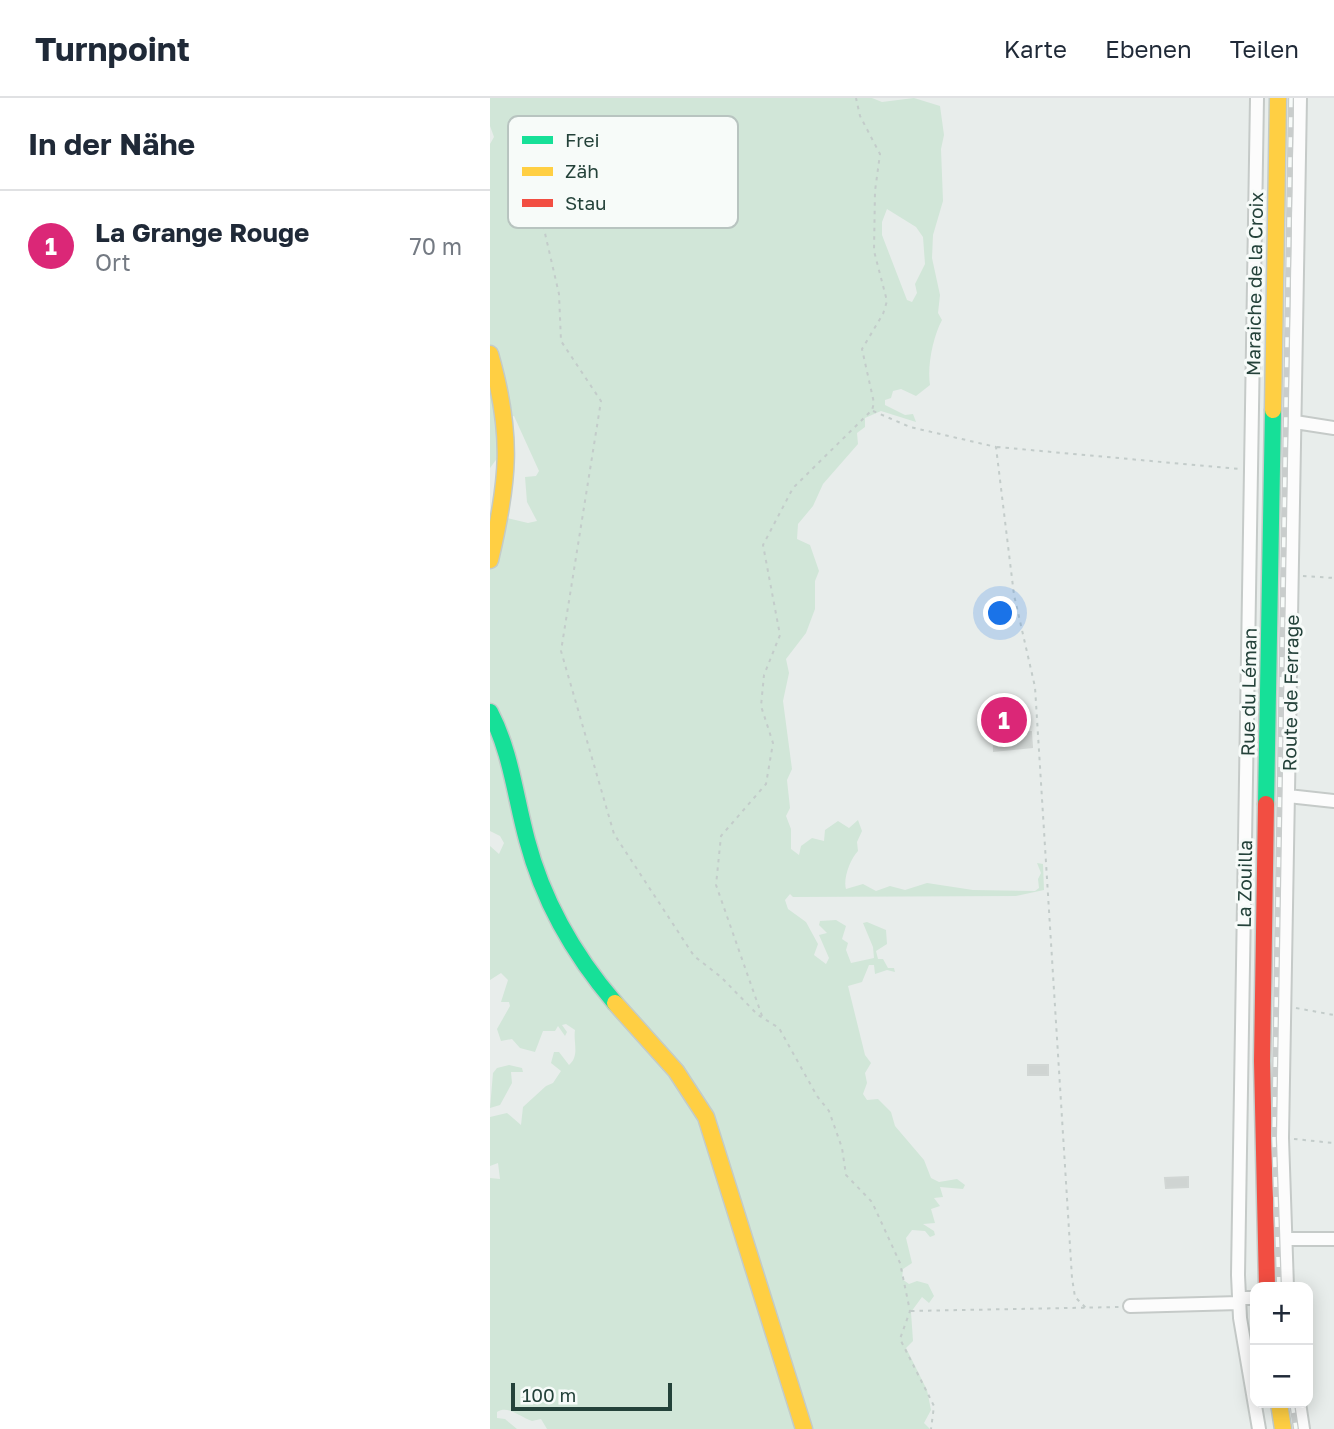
<!DOCTYPE html>
<html lang="de">
<meta charset="utf-8">
<style>
:root{--surface:#fff;--page:#f6f6f7;--text:#1f2937;--muted:#747a83;--line:#e0e1e3;--accent:#db2777}
body{margin:0;font-family:"Golos Text",sans-serif;background:var(--page);color:var(--text)}
.controls{position:absolute;right:21px;bottom:21px;display:grid;overflow:hidden;border-radius:14px;box-shadow:0 4px 18px #0003}
.controls button{width:63px;height:63px;display:grid;place-items:center;padding:0;border:0;border-bottom:2px solid var(--line);background:var(--surface);color:var(--text);font:35px sans-serif}
.scale{position:absolute;left:21px;bottom:18px;width:161px;box-sizing:border-box;padding-left:7px;border:4px solid #24423a;border-top:0;font-size:19px;line-height:24px;white-space:nowrap;color:#24423a;-webkit-text-stroke:5px #f7fbf9;paint-order:stroke}
.you{position:absolute;left:511px;top:516px;width:24px;height:24px;margin:-18px;border:5px solid #fff;border-radius:50%;background:#1a73e8;box-shadow:0 0 0 10px #1a73e833}
.badge{display:grid;place-items:center;width:46px;height:46px;border-radius:50%;background:var(--accent);color:#fff;font-size:23px;font-weight:700}
.pin{position:absolute;translate:-50% -50%;border:4px solid #fff;box-shadow:0 2px 7px #0006}
.list{margin:0;padding:0;list-style:none}
h2{display:flex;justify-content:space-between;align-items:center;height:91px;margin:0;padding:0 28px;font-size:30px}
h2 small{font-size:23px;font-weight:400;color:var(--muted)}
.list li{display:grid;grid-template-columns:46px 1fr auto;gap:21px;align-items:center;box-sizing:border-box;height:112px;padding:0 28px;border-top:2px solid var(--line)}
.list b{display:block;font-size:26px;white-space:nowrap}
.list p{margin:0;font-size:23px;white-space:nowrap;color:var(--muted)}
.list em{font-size:23px;font-style:normal;color:var(--muted)}
.map{position:relative;flex:none;width:844px;height:1331px;overflow:hidden}
header{display:flex;align-items:center;gap:42px;box-sizing:border-box;height:98px;padding:0 35px;background:var(--surface);border-bottom:2px solid var(--line)}
header strong{font-size:33px}
nav{display:flex;gap:38px;margin-inline-start:auto;font-size:24px}
main{display:flex}
aside{flex:1;background:var(--surface)}
.map>svg:first-child{display:block}
.green{fill:#d1e6d8;fill-rule:evenodd}
.building{fill:#cfd4d2;stroke:#d1d6d4;stroke-width:2}
.lines{fill:none;stroke-linecap:round;stroke-linejoin:round}
.street-casing{stroke:#c5cac8;stroke-width:16}
.fast-casing{stroke:#c3cbc8;stroke-width:19}
.slow-casing{stroke:#c3cbc8;stroke-width:19}
.jam-casing{stroke:#c3cbc8;stroke-width:19}
.path{stroke:#c3ccca;stroke-width:2;stroke-dasharray:3.5 5;stroke-linecap:butt}
.street{stroke:#fcfcfc;stroke-width:12}
.fast{stroke:#16e098;stroke-width:16}
.slow{stroke:#ffcf43;stroke-width:16}
.jam{stroke:#f24e42;stroke-width:16}
.rail-casing{stroke:#c9cdcc;stroke-width:6}
.rail{stroke:#f7fbf9;stroke-width:3.5;stroke-dasharray:10;stroke-linecap:butt}
.labels{text-anchor:middle;dominant-baseline:central;stroke-width:6;stroke-linejoin:round;paint-order:stroke}
.street-label{font-size:19px;fill:#24423a;stroke:#f7fbf9}
.key{fill:#f7fbf9;stroke:#b8c4c0;stroke-width:2}
.key-label{font-size:19px;fill:#24423a}
</style>
<header>
<strong>Turnpoint</strong>
<nav><a>Karte</a><a>Ebenen</a><a>Teilen</a></nav>
</header>
<main>
<aside>
<h2>In der Nähe<small></small></h2>
<ul class="list">
<li><span class="badge">1</span><div><b>La Grange Rouge</b><p>Ort</p></div><em>70 m</em></li>
</ul>
</aside>
<div class="map">
<svg width="844" height="1331" viewBox="0 0 844 1331">
<rect width="100%" height="100%" fill="#e8edeb"/>
<path class="green" d="M0,0H382L392,4L424,0L450,8L454,37L451,51L453,103L443,137L442,160L450,197L448,215L452,222C443,239 437,268 440,287L426,298L411,291L403,293L401,300L395,302V307L415,317L423,316L426,324L391,313L375,320V329L367,335L368,346L333,386L323,408L308,426L307,441L320,447L329,473L325,483V511L316,535L296,561L299,575L293,603L302,671L297,682L300,710L296,718L301,731V751L309,757L311,748L322,740L334,743L335,732L348,723L359,730L368,722L372,733L367,744L368,753C360,761 353,781 356,791L373,786L386,793L400,788L415,792L437,785L483,792L545,793L549,790L548,781L551,775L547,765L553,766L554,792L526,798L303,799L300,796L295,802L298,811L316,824L328,846L324,857L336,866L339,860L329,837L337,835L329,827L330,823L346,822L356,828L352,841L358,845L356,852L361,865L384,860L383,849L373,825L377,824L396,832L397,846L386,853L388,861H393L398,870H404L405,874L397,872L385,876L384,867H379L372,884L358,888L375,957L381,965L375,975L377,985L373,996L377,1002L388,1001L401,1014L405,1028L434,1062L441,1080L449,1084L467,1081L475,1087L473,1091L450,1089L453,1099L444,1100L450,1108L441,1111L445,1125L433,1126L444,1133L445,1137L440,1139L435,1133L422,1132L416,1140L422,1165L413,1171L412,1181L419,1186L427,1183L438,1186L444,1198L439,1205L432,1199L421,1214L423,1243L416,1250L437,1292L441,1312L434,1325L440,1331H57L51,1321L42,1323C30,1319 18,1307 7,1314V1320L15,1321L27,1331H0V1080L10,1081L8,1065L0,1068V1019L17,1015L31,1027L33,1009L56,988L63,985L71,973L61,965L64,954H69L79,967C90,958 83,944 85,932L76,926L72,927L77,934L75,938L68,928L65,933H53L45,954L30,950L22,941L11,943L7,931L20,908L19,904H11L18,882L11,875L0,882V748L9,756L14,745L10,738L0,733V436L17,420L38,425L47,423L37,404L35,379L46,378L49,373L24,318L10,321L11,355L0,370V46L4,39L0,28ZM397,111L426,129L433,139L435,166L425,186L427,195L422,204L417,202L392,137V124Z
M19,967L32,970L33,974H21L22,985L10,1007L0,1010L3,975L7,970Z"/>
<path class="building" d="M522,608L524,635L541,634L542,649L504,653L502,609Z
M538,967H558V977H538Z
M698,1079V1089L676,1090L675,1080Z"/>
<g class="lines">
<g class="street-casing">
<path id="street" d="M767,0L748,1177L750,1220L769,1331
M805,324L844,330
M798,698L844,703
M795,1141H844
M797,1189L792,1040L810,0
M749,1200H765
M640,1208L749,1205
M809,1305L813,1331"/>
</g>
<g class="fast-casing">
<path id="fast" d="M0,614C21,654 25,698 37,742C53,803 84,857 125,905
M776,706L783,312"/>
</g>
<g class="slow-casing">
<path id="slow" d="M0,256C23,336 19,382 0,462
M783,312L788,0
M125,905L186,973L216,1019L314,1331
M789,1305L793,1331"/>
</g>
<g class="jam-casing">
<path id="jam" d="M776,706L772,963L777,1189"/>
</g>
<path class="path" d="M36,53L69,196L71,243L111,303L71,553L124,736L204,858L231,879L268,917L289,930L327,998L339,1013L352,1050L356,1077L382,1104L410,1165L420,1213L410,1241L444,1308L441,1331
M383,313L420,329L506,349L524,497L545,589L582,1180L585,1199L597,1211
M507,349L749,371
M813,478L844,480
M806,910L844,917
M272,918L226,787L231,738L276,686L283,645L271,608L274,577L290,537L273,447L303,390L382,312L384,305L372,251L393,216L397,203L384,153L385,93L390,56L370,18L366,0
M804,1041L844,1045
M421,1213L629,1209"/>
<use href="#street" class="street"/>
<use href="#fast" class="fast"/>
<use href="#slow" class="slow"/>
<use href="#jam" class="jam"/>
<g class="rail-casing">
<path id="rail" d="M789,1189L784,1041L801,0
M802,1305L806,1331"/>
</g>
<use href="#rail" class="rail"/>
</g>
<g class="labels">
<g class="street-label">
<text transform="translate(764 186) rotate(-89)">Maraiche de la Croix</text>
<text transform="translate(758 594) rotate(-89)">Rue du Léman</text>
<text transform="translate(800 595) rotate(-89)">Route de Ferrage</text>
<text transform="translate(754 786) rotate(-89)">La Zouilla</text>
</g>
</g>
<rect x="18" y="18" width="230" height="112" rx="10" class="key"/>
<rect x="32" y="38" width="31" height="8" fill="#16e098"/>
<rect x="32" y="69" width="31" height="9" fill="#ffcf43"/>
<rect x="32" y="101" width="31" height="8" fill="#f24e42"/>
<g class="key-label">
<text x="75" y="49">Frei</text>
<text x="75" y="80">Zäh</text>
<text x="75" y="112">Stau</text>
</g>
</svg>
<div class="controls">
<button>+</button>
<button>−</button>
</div>
<div class="scale">100 m</div>
<div class="you"></div>
<div class="pin badge" style="left:514px;top:622px">1</div>
</div>
</main>
